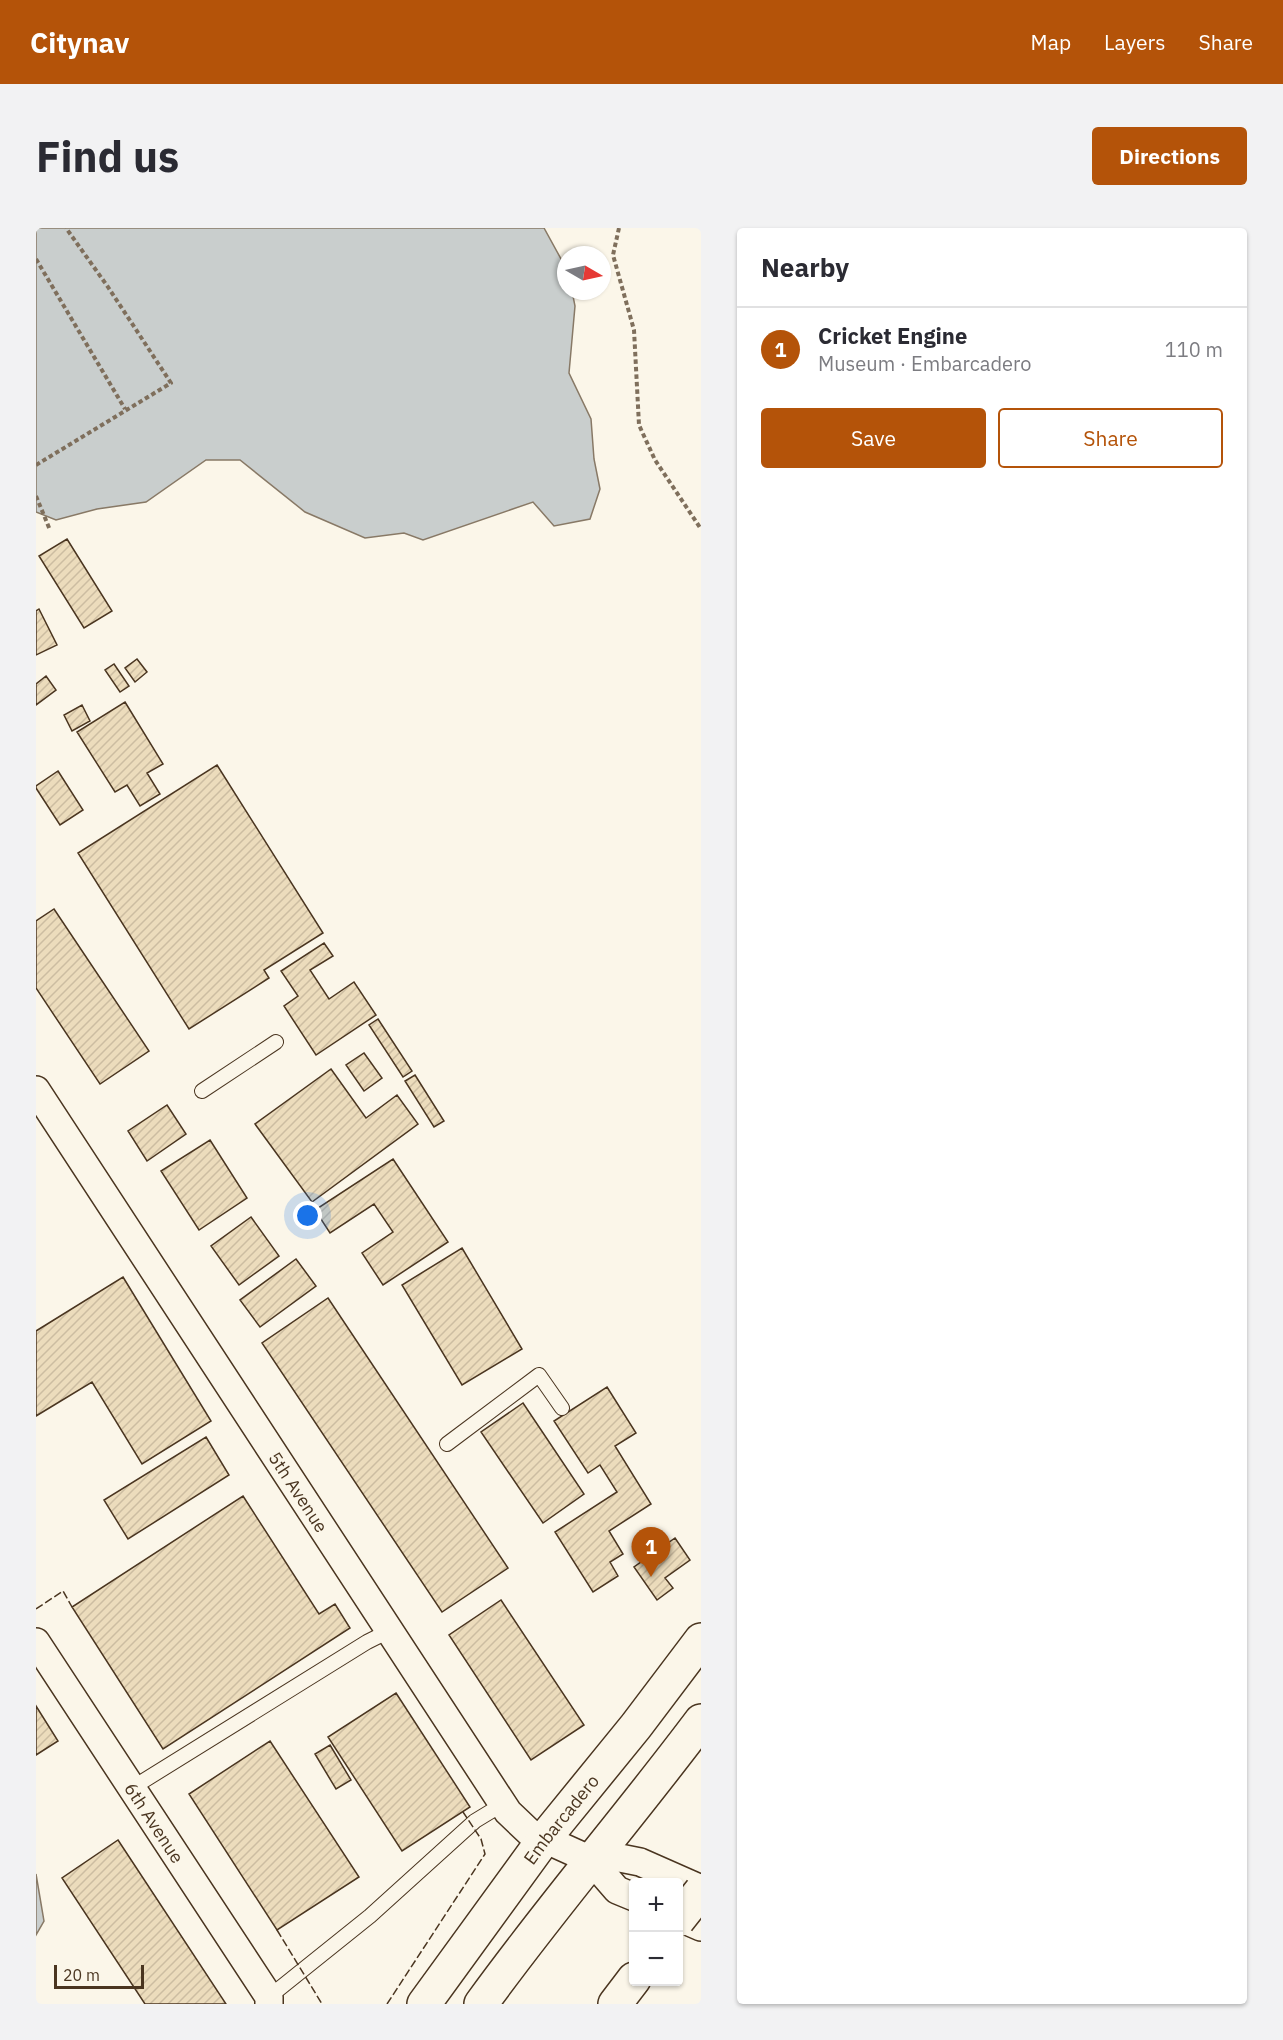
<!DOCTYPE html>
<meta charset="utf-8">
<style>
:root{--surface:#fff;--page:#f2f2f3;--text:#2b2b33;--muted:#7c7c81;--line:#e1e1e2;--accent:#b45309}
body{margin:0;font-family:"IBM Plex Sans",sans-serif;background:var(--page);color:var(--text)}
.controls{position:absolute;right:18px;bottom:18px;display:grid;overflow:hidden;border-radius:6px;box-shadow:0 2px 4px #0004}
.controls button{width:54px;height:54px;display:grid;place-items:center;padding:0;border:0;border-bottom:2px solid var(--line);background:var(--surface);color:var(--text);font:30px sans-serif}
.compass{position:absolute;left:521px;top:18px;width:54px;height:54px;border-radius:50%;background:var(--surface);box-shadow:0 2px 4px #0004;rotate:99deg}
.scale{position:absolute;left:18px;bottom:15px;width:90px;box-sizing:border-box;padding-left:6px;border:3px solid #4a3520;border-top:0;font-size:16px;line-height:21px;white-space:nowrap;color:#4a3520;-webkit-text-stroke:4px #fbf6e9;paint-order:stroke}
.you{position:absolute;left:272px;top:988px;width:21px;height:21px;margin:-15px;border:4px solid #fff;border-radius:50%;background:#1a73e8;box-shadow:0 0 0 9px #1a73e833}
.badge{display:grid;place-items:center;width:39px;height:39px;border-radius:50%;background:var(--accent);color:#fff;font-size:20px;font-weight:700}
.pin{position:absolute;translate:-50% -50px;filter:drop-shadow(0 2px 3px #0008)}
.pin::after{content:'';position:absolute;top:32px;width:21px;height:18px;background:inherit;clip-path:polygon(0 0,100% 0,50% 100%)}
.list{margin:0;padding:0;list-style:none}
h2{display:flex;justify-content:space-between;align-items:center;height:78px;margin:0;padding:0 24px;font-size:26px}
h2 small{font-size:20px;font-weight:400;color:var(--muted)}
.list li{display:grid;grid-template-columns:39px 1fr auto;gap:18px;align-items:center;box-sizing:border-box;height:84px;padding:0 24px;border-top:2px solid var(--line)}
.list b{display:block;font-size:22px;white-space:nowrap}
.list p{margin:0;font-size:20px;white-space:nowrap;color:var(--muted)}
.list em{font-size:20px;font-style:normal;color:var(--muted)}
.actions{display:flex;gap:12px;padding:18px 24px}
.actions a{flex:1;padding:14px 0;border:2px solid var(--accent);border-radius:6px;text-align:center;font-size:21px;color:var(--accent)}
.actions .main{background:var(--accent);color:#fff}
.map{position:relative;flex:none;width:665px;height:1776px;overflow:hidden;border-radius:6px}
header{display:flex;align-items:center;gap:36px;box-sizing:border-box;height:84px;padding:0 30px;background:var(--accent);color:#fff}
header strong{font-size:28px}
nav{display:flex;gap:33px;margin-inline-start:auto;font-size:21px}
.intro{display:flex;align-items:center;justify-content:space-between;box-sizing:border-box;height:144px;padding:0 36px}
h1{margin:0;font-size:42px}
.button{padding:15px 27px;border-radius:6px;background:var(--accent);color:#fff;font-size:21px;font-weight:700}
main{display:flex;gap:36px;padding:0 36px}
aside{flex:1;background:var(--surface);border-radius:6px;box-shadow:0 2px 4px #0004}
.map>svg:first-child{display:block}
.water{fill:#c9cecd;stroke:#887966;stroke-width:1.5}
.building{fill:url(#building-hatch);stroke:#4a3520;stroke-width:1.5}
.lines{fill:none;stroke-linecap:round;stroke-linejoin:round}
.service-casing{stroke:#4a3520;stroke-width:16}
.minor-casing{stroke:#4a3520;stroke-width:30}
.secondary-casing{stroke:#4a3520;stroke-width:36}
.motorway-casing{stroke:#4a3520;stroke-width:36}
.path{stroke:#7f6f5c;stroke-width:4;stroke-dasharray:4.5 3;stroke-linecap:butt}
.service{stroke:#fbf6e9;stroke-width:14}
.minor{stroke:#fbf6e9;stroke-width:27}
.secondary{stroke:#fbf6e9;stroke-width:33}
.motorway{stroke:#fbf6e9;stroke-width:33}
.motorway-bridge-casing{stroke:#4a3520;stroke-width:36;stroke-linecap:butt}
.motorway-bridge{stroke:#fbf6e9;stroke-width:33}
.fence{stroke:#4a3520;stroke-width:1.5;stroke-dasharray:8 3;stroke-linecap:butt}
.labels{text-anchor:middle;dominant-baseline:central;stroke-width:4.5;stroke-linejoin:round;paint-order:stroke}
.street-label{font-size:18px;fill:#4a3520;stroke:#fbf6e9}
</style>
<header>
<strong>Citynav</strong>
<nav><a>Map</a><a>Layers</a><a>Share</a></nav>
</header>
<div class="intro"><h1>Find us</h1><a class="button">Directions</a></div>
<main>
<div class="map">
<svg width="665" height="1776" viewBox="0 0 665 1776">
<defs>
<pattern id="building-hatch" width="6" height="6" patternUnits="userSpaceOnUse" patternTransform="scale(1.5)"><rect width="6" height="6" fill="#ecdcbc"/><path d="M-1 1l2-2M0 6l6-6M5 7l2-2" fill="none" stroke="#ccbda1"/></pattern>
</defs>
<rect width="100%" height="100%" fill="#fbf6e9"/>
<path class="water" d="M0,0H508L530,40V63H536L539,78L533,145L555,191L558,231L564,261L554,291L518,298L497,274L387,312L368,305L329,310L269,284L204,232H170L110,274L61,281L20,292L0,284Z
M0,1646L8,1693L0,1707Z"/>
<path class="building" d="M31,311L76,383L48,400L3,328Z
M3,381L21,417L0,427V383Z
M101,431L111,444L99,454L89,440Z
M78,436L93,458L84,464L69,442Z
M10,448L20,462L0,477V456Z
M89,474L127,536L111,545L124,566L104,578L91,557L79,564L41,504Z
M46,477L54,493L36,503L28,487Z
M181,537L287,705L228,742L233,750L153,801L42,625Z
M22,543L47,582L24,597L0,560V558Z
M18,681L113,823L64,856L0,760V693Z
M288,715L297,728L274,742L293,771L318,754L340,787L280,827L248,778L262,768L245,743Z
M342,791L376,843L367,849L333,797Z
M328,825L346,850L328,863L310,837Z
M295,841L330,890L361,867L382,896L276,974L219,896Z
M379,847L408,893L398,899L369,853Z
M131,877L150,906L111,933L92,903Z
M174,912L211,970L163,1002L125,943Z
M357,931L412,1014L347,1057L326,1025L357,1004L338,976L294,1005L279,982Z
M215,989L243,1028L203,1057L175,1018Z
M426,1020L486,1121L426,1157L366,1057Z
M260,1031L280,1058L224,1099L204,1072Z
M87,1049L175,1193L106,1236L56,1154L0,1188V1103Z
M292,1070L472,1340L406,1384L226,1115Z
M571,1159L600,1205L579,1218L615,1276L573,1303L587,1326L574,1334L582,1348L557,1364L519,1304L581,1264L564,1237L552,1245L518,1193Z
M487,1175L548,1266L507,1295L445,1204Z
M170,1209L193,1247L92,1311L68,1272Z
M207,1268L283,1386L299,1376L314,1400L127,1521L36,1379Z
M639,1310L654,1332L629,1350L637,1360L621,1372L598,1339Z
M465,1372L548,1497L495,1532L413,1407Z
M360,1465L434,1579L366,1623L292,1509Z
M0,1478L22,1513L0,1527Z
M234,1513L323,1649L241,1702L153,1566Z
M294,1517L315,1552L300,1561L279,1526Z
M82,1612L190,1776H109L26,1650Z"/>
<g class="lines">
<g class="service-casing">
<path id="service" d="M166,863L240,814
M411,1216L503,1147L526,1180
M96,1560L331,1414L353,1403
M233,1769L334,1688L439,1593L467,1576"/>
</g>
<g class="minor-casing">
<g id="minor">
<path id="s1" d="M0,862L472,1584L493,1604L555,1632L581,1662L598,1669"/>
<path id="s2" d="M0,1414L233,1769V1776"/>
<path d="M555,1632L584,1630L604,1634L665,1661"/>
<path d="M642,1689L665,1699"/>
</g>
</g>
<g class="secondary-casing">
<g id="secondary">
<path id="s3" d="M388,1776L508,1611L600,1498L665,1412"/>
<path d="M445,1776C515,1679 593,1589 665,1493"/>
</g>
</g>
<g class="motorway-casing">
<path id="motorway" d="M579,1776L598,1751"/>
</g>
<path class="path" d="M583,0L577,27L598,102L603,197L619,232L665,301
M0,31L89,181
M0,237L135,155L72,59L30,0
M0,268L14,302"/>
<use href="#service" class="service"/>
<use href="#minor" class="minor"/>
<use href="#secondary" class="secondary"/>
<use href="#motorway" class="motorway"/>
<g class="motorway-bridge-casing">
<path id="motorway-bridge" d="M642,1692L665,1663"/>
</g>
<use href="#motorway-bridge" class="motorway-bridge"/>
<path class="fence" d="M0,1381L27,1363L36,1379
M241,1702L286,1776
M351,1776L449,1626L445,1611L427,1584"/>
</g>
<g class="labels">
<g class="street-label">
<text stroke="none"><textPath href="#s1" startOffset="480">5th Avenue</textPath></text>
<text stroke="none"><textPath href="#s3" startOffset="230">Embarcadero</textPath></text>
<text stroke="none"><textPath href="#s2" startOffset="216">6th Avenue</textPath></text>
</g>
</g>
</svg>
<div class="controls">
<button>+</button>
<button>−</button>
</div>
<svg class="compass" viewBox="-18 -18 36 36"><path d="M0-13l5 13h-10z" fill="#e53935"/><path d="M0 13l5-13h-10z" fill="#7c7c81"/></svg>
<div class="scale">20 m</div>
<div class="you"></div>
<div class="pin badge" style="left:615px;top:1349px">1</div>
</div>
<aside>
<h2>Nearby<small></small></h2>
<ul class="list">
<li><span class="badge">1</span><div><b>Cricket Engine</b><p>Museum · Embarcadero</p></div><em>110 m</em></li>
</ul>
<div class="actions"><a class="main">Save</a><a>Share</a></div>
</aside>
</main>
